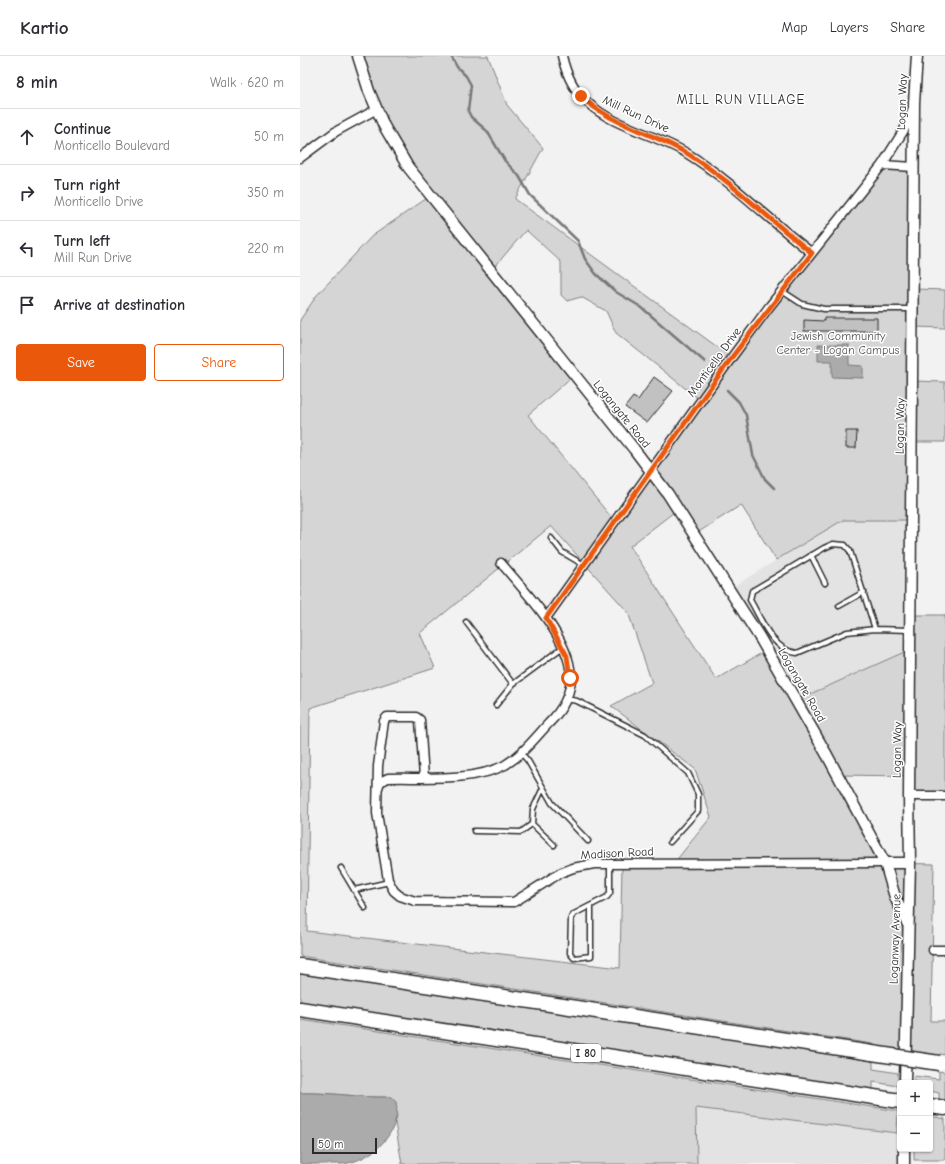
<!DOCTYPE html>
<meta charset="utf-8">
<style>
:root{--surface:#fff;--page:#f7f7f7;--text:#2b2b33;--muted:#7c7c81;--line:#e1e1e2;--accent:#ea580c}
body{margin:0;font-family:"Comic Neue",sans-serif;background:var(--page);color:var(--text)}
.controls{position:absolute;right:12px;bottom:12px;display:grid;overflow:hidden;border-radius:4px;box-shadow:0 1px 3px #0004}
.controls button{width:36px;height:36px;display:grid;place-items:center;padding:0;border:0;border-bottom:1px solid var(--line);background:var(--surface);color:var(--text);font:20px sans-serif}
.scale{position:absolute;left:12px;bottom:10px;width:65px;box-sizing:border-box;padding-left:4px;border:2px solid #2b2b2b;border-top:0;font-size:11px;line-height:14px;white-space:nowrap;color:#2b2b2b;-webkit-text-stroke:3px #fff;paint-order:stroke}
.stop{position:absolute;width:12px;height:12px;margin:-9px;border:3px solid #ea580c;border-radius:50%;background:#fff}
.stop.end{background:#ea580c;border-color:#fff;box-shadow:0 1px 4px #0008}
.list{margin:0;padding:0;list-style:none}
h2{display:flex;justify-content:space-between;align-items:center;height:52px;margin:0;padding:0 16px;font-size:17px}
h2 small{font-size:13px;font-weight:400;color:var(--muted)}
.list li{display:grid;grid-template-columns:26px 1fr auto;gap:12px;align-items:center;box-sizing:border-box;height:56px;padding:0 16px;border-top:1px solid var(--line)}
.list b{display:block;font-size:15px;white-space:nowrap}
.list p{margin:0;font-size:13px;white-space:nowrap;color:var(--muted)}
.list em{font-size:13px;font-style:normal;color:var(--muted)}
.actions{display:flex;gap:8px;padding:12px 16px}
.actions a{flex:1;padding:9px 0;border:1px solid var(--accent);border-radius:4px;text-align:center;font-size:14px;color:var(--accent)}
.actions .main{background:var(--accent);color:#fff}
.icon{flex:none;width:22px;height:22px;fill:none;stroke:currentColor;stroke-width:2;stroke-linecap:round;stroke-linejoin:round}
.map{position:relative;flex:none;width:645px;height:1108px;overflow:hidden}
header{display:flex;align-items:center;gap:24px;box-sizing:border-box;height:56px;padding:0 20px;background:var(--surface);border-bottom:1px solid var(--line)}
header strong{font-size:19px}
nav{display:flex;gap:22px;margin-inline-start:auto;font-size:14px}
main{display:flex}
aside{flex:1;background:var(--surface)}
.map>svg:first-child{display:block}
.built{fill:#e3e3e3}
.green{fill:#d5d5d5;stroke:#808080;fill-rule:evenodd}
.water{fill:#ababab;stroke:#787878}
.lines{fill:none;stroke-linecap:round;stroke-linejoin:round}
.stream{stroke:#787878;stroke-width:2.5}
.building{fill:#c1c1c1;stroke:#2b2b2b}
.service-casing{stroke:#2b2b2b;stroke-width:7}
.minor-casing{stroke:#2b2b2b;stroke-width:11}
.tertiary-casing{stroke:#2b2b2b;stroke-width:13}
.motorway-casing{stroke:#2b2b2b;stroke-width:17}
.service{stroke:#fff;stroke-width:4}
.minor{stroke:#fff;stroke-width:8}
.tertiary{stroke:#fff;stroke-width:10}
.motorway{stroke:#fff;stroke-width:14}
.motorway-bridge-casing{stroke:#2b2b2b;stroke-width:17;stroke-linecap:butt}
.motorway-bridge{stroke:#fff;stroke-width:14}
.route{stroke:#ea580c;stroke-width:5}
.labels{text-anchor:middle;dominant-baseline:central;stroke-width:3;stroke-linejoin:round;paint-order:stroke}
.shield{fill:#fff;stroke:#6b6b6b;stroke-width:1}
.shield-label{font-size:11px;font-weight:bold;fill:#2b2b2b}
.street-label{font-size:12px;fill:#2b2b2b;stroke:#fff}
.park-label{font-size:12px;fill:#565656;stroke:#fff}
.neighbourhood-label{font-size:13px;letter-spacing:1px;fill:#2b2b2b;stroke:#fff}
</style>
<header>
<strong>Kartio</strong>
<nav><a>Map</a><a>Layers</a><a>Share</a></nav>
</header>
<main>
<aside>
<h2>8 min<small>Walk · 620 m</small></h2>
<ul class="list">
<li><svg class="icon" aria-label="ahead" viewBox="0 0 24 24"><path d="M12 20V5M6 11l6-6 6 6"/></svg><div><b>Continue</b><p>Monticello Boulevard</p></div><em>50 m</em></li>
<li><svg class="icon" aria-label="right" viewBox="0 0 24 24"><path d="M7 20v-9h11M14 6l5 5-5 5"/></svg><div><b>Turn right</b><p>Monticello Drive</p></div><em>350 m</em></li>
<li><svg class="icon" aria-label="left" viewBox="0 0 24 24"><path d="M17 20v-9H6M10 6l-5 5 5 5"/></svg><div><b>Turn left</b><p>Mill Run Drive</p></div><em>220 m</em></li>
<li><svg class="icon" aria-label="arrive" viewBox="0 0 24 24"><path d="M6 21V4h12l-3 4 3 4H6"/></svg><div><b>Arrive at destination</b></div></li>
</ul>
<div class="actions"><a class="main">Save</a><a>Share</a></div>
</aside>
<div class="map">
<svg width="645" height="1108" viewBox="0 0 645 1108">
<rect width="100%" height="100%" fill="#f2f2f2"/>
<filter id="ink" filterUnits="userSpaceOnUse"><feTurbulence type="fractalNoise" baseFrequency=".025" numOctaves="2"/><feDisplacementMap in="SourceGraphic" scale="8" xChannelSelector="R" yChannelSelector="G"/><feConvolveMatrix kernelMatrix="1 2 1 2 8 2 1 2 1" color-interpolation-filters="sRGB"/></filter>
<g filter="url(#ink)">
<path class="built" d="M543,464H612L611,593L496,644L429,533Z
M396,1052L597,1077V1108H397Z"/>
<path class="green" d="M58,0H188L207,49L243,92L215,143L431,301L582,109L614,111L615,233L645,234V272L614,271V325L645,326V386H613L612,464H543L476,504L441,449L394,479L378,453L330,490L416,623L467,594L497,644L611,593V559H645V740H609V720L538,719L585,807L634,808L631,965H645V999L640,998L639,1007L572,997L573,988L0,900V264L17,239L72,180L130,140L84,70ZM226,174L261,206V239L267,245L281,241L306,255L316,277L400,344L315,466L228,359L274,319L191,215ZM251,470L328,556L352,627L311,650L395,713L411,761L374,807L322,808L320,912L7,875L10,652L135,612L120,577Z
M0,916L573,1005V1013L598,1017V1030L573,1026V1035L0,946Z
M0,963L598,1055L597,1077L396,1052L397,1108H102L95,1067L97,1060L91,1041C61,1042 31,1036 0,1037Z
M639,1015L645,1016V1046L639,1045V1037L630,1035V1027H614V1020L639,1023Z
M630,1060L645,1063V1104H614V1093H630Z"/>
<path class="water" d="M518,289H549V309L563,310V322L532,321V305H518Z
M0,1037C31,1036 60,1042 91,1041L96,1046C102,1077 71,1105 42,1108C29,1108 15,1108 2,1108L0,1107Z"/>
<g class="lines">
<path class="stream" d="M151,0L157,11L166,20L171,29L168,55L171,61L187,75L205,105L219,120L230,139L278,185L285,203L296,218L316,236L341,251L405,306
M427,334L439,346L446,359L453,399L465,423L474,432"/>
</g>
<path class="building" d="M524,262H577V275H504V264L524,265Z
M354,321L373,335L347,367L325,351L333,341L338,344Z
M546,375H557L556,392H546Z"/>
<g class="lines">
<g class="service-casing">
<path id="service" d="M482,235L502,248L524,253H612
M251,482L262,496L284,509
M511,499L525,527
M539,550L564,536
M166,566L213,628L263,591
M575,573L550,495L545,489L533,488L524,492L452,535L450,544C461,562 472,595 497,597L547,576L575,573L610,574
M266,643L277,645L345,679L388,717L398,738V755L370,786
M196,649L213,628
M221,697L228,705L252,747L288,785
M243,732L233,753L232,768L254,789
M174,775L221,776L232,768
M41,812L65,852
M54,834L89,826
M291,850V900L274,902L270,897L271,862L274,858L307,841L310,837V808"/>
</g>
<g class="minor-casing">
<path id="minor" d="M262,0C266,18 274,35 288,47C314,71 358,79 388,98C433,126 470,165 512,197
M0,102L35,76L77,53
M582,109L614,111
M246,562L432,301L469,251L582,109L604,74L613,52
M124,721L120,664L116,661H87L84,665L78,710L77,757L88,824L94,835L100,840L115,845L214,846L260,817L273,812L294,808L585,807
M78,732L80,726L88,722C123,721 173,726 205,709C222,699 235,682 249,667C265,651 275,631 269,607C260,572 224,534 201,507
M609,740H645
M633,894H645"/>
</g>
<g class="tertiary-casing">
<path id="tertiary" d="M58,0L69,35L84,70L108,111L334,393L368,438L460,582L527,699L585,807H610
M585,807L595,841L607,867
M605,1027L610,807L609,740L614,47L617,0
M604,1108V1093"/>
</g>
<g class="motorway-casing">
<path id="motorway" d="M0,910L572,997
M0,953L600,1045
M630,1050L645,1052"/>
</g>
<use href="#service" class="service"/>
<use href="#minor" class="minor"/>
<use href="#tertiary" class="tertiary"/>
<use href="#motorway" class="motorway"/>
<g class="motorway-bridge-casing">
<path id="motorway-bridge" d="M572,997L639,1007"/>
</g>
<use href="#motorway-bridge" class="motorway-bridge"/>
</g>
</g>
<g class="lines" filter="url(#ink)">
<path class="route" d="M270,622L267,600L246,562L432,301L512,197C470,165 433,126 388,98C353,76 310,69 281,40"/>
</g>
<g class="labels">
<rect class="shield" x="271" y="988" width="30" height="18" rx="3"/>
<g class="shield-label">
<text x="286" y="997">I 80</text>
</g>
<g class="street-label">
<text transform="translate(602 46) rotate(-88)">Logan Way</text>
<text transform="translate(336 58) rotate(25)">Mill Run Drive</text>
<text transform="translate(414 306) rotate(-54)">Monticello Drive</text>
<text transform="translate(322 358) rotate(51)">Logangate Road</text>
<text transform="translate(600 370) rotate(-89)">Logan Way</text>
<text transform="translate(502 629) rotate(60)">Logangate Road</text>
<text transform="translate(597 694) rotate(-89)">Logan Way</text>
<text transform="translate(317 797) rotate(-3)">Madison Road</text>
<text transform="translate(595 883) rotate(-88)">Loganway Avenue</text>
</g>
<g class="park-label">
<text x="538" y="280">Jewish Community<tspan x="538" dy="14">Center - Logan Campus</tspan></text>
</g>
<g class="neighbourhood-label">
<text x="441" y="43">MILL RUN VILLAGE</text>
</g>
</g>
</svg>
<div class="controls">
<button>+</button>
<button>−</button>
</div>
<div class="scale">50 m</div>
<div class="stop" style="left:270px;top:622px"></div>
<div class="stop end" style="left:281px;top:40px"></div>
</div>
</main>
